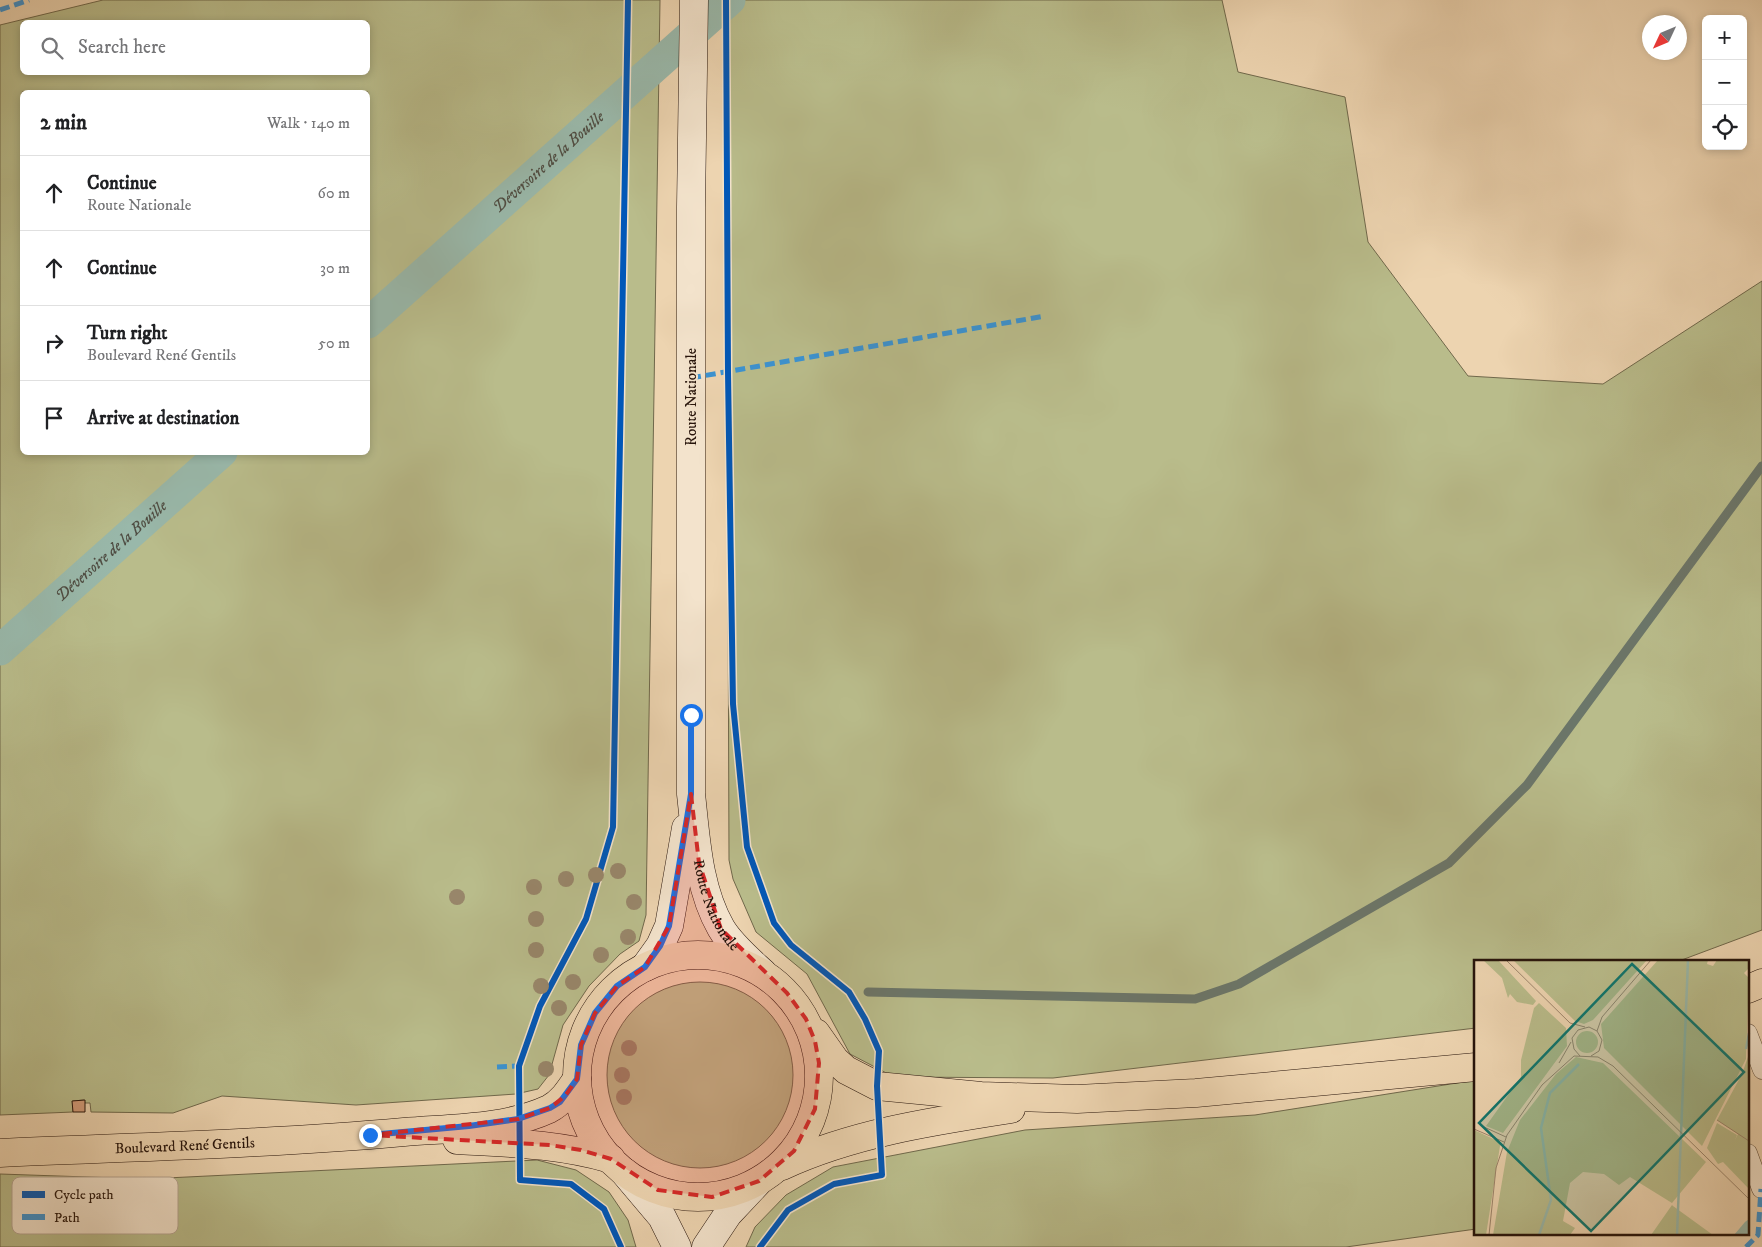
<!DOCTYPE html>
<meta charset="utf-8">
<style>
:root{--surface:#fff;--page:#f2f2f2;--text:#202124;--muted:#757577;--line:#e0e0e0}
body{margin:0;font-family:"IM FELL DW Pica",serif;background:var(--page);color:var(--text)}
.controls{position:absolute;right:15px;top:15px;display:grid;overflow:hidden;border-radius:8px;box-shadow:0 2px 8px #0003}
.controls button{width:45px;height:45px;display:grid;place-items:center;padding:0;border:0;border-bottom:1px solid var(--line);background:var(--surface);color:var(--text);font:25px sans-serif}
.compass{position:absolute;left:1642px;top:15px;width:45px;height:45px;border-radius:50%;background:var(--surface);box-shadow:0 2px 8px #0003;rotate:226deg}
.stop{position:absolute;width:15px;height:15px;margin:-11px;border:4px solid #1a73e8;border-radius:50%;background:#fff}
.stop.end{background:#1a73e8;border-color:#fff;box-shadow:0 1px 5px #0008}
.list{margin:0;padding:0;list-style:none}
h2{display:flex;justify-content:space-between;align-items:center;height:65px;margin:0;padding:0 20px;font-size:21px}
h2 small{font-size:16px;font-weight:400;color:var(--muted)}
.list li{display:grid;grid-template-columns:32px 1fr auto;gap:15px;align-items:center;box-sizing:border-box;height:75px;padding:0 20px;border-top:1px solid var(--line)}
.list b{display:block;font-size:19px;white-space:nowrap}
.list p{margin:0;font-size:16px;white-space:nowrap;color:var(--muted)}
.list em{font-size:16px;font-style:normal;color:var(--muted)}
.icon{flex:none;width:28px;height:28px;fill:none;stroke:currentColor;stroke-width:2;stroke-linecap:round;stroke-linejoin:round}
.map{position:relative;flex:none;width:1762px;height:1247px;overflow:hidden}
.search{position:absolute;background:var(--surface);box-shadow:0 2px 8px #0003;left:20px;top:20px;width:350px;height:55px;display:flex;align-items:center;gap:12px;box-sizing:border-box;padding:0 18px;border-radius:8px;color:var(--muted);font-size:19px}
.panel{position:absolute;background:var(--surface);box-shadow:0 2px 8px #0003;left:20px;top:90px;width:350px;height:365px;border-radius:8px}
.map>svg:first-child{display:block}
.green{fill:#b9bc8b;stroke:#70684b;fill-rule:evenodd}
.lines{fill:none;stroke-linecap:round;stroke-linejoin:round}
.stream{stroke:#6b766a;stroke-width:9}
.canal{stroke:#99b8aa;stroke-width:31}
.building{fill:#d49c7a;stroke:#27140b}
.lane-casing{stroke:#584434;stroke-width:19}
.secondary-casing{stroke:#27140b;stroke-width:29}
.primary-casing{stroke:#27140b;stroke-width:29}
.lane{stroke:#f3e3cc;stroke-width:18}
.secondary{stroke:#f3e3cc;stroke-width:28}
.primary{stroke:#edd4b0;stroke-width:28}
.quiet{stroke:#3b93d2;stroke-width:5;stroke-dasharray:10 5;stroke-linecap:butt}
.cycleway-casing{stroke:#f3e3cc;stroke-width:9}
.cycleway{stroke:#0057b8;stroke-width:6}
.tree{fill:#98866a}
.route{stroke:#1a73e8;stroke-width:6}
.marked{fill:#d62828;fill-opacity:0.2;stroke:#d62828;stroke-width:4;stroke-dasharray:10 6;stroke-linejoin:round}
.labels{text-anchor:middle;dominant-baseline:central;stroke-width:4;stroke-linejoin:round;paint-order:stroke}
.street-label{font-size:15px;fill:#27140b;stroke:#f3e3cc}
.water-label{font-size:16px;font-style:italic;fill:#4f4d43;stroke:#f3e3cc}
.inset-river{fill:none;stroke:#99b8aa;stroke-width:2.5}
.inset-road{fill:none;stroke:#9e876e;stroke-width:1}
.view{fill:#0f766e;fill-opacity:0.15;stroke:#0f766e;stroke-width:2.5}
.inset-edge{fill:none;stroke:#27140b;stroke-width:2.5}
.key{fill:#f3e3cc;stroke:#b6a592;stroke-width:1}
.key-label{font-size:14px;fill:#27140b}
</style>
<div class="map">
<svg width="1762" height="1247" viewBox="0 0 1762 1247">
<rect width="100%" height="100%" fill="#edd4b0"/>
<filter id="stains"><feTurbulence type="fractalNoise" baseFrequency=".004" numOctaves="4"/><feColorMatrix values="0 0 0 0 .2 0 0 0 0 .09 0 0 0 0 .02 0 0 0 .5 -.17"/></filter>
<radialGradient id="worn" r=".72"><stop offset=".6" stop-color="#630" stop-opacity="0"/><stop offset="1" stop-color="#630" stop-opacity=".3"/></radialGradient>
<path class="green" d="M103,0H660L646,915L639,941L620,954L589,986L563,1025L549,1075L538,1089L516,1094L356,1105L222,1096L173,1113L91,1112L90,1103H85L84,1100L73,1101V1112L0,1115V25ZM22,22H368V72H22ZM22,92H368V452H22Z
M726,0H1222L1238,72L1345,97L1368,242L1468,376L1603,384L1762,281V930L1679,961H1476V1028L1053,1078L894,1077L850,1054L807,974L756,932L733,879L729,860Z
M607 1075a93 93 0 1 1 186 0a93 93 0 1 1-186 0Z
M1476,1080V1229L1346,1247H746L755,1227L786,1195L833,1167L1025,1130L1255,1115Z
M537,1160L576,1170L609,1192L628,1220L636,1247H0V1174L146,1179Z"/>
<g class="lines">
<path class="stream" d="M868,992L1195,999L1239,984L1449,863L1527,785L1762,466"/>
<g class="canal">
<path id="s1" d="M368,323L730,0"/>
<path id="s2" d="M0,650L222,452"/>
</g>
</g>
<path class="building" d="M85,1100V1112H73L72,1101Z"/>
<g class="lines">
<g class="lane-casing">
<path id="lane" d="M1748,1033L1762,1070
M1748,1153L1761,1189"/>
</g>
<g class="secondary-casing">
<g id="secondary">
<path id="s3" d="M694,0L691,207V794C696,838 698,888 721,928C731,945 749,960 763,973"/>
<path d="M645,967L660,946L669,926L686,828"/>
<path d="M624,1172L662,1217L677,1247"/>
<path d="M706,1247L728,1214L759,1181"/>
</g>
</g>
<g class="primary-casing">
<g id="primary">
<circle cx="698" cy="1076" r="121"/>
<path d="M1748,989L1762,983"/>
<path d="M816,1033L835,1060L846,1070L877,1086L981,1096L1077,1099L1196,1093L1476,1067"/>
<path d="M457,1140C510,1143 559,1144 611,1159"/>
<path id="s4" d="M0,1153C134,1147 270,1144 404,1132C451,1128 506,1129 549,1109C562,1102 569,1091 577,1079"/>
<path d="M782,1166C853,1133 934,1121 1011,1109"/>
</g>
</g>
<use href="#lane" class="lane"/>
<use href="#secondary" class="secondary"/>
<use href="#primary" class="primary"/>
<path class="quiet" d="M0,10L29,0
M691,378L1045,316
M497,1067L519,1066
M1746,1247L1758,1235L1761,1189"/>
<g class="cycleway-casing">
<path id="cycleway" d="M726,0L728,372L733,704L747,847L774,923L791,945L849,992L865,1019L879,1051L877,1086L882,1175L834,1184L788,1210L760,1247
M621,1247L604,1209L571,1184L520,1180L519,1066L540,1006L586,919L613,827L628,0"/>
</g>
<use href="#cycleway" class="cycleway"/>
</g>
<g class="tree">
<circle cx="618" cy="871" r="8"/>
<circle cx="596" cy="875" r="8"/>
<circle cx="566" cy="879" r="8"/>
<circle cx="534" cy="887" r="8"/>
<circle cx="457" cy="897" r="8"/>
<circle cx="634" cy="902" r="8"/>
<circle cx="536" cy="919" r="8"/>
<circle cx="628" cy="937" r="8"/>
<circle cx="536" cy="950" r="8"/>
<circle cx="601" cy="955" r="8"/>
<circle cx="573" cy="982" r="8"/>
<circle cx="541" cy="986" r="8"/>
<circle cx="559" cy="1008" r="8"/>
<circle cx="629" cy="1048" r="8"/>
<circle cx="546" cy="1069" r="8"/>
<circle cx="622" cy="1075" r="8"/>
<circle cx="624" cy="1097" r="8"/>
</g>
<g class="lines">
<path class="route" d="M370,1135L469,1126L518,1119L550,1108L560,1102L577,1079L581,1045L595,1013L617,986L645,967L660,946L669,926L691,794V715"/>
</g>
<path class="marked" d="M691,794L699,863L721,929L787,993L806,1019L815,1041L819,1063L815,1109L794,1151L759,1181L712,1197L658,1190L611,1159L581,1150L550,1145L370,1135L518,1119L550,1108L565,1096L577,1079L581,1045L595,1013L617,986L645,967L669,926Z"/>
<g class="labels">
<g class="street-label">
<text transform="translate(691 397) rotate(-90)">Route Nationale</text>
<text stroke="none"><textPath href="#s3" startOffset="909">Route Nationale</textPath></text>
<text stroke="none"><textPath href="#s4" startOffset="185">Boulevard René Gentils</textPath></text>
</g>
<g class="water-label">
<text stroke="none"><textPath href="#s1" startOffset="242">Déversoire de la Bouille</textPath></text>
<text stroke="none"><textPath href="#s2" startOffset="149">Déversoire de la Bouille</textPath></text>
</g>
</g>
<g transform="translate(1474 960)">
<rect width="275" height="275" fill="#edd4b0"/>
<path d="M9,0H24L62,41L59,45L43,42L36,34L34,38L28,18ZM39,0H173L119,60L110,64L101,61ZM184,0H234L233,4L239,6L243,0H275V8L270,13L275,18L272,99L228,186L130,88L127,64ZM65,43L92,68L93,86L29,173L12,166L47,117V100L60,48ZM102 82a11 11 0 1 1 22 0a11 11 0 1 1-22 0ZM275,94V229L249,202L244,204L233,188L243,163L263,175L261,180L264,174L243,160L268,114ZM102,97L129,103L232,202L198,243L156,217L145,225L130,214L109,212L96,223L89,261L101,268L96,275H19L33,192L46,160L82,114ZM0,170L26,182V186L12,275H0ZM198,245L199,246L239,275H177Z" fill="#b9bc8b"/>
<path d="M275,259V275H260L271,262Z" fill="#99b8aa"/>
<path class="inset-river" d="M272,89L275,73M65,275L77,240L67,168L76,133L105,104M203,275L214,0"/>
<path class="inset-road" d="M32,0L96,63L111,67M123,71L128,57L177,0M106,96L100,89L98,78L104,70L115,67L123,71L128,80L125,91L117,96M85,103L97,82M243,160L275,181M10,167L32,177M0,169L30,182M15,275L22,208L33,175L68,125L100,96L124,97L139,106L275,239"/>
<path class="view" d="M158,4L270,112L117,271L5,163Z"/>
<rect width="275" height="275" class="inset-edge"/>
</g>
<rect x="12" y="1177" width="166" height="57" rx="8" class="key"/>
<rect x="22" y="1191" width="23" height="7" fill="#0057b8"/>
<rect x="22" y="1214" width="23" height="6" fill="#3b93d2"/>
<g class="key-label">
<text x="54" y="1199">Cycle path</text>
<text x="54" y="1222">Path</text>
</g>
<rect width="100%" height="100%" filter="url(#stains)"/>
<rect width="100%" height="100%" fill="url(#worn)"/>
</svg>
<div class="controls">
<button>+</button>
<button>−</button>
<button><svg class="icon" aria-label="locate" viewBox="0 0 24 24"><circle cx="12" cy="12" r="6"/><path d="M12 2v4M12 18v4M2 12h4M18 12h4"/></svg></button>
</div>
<svg class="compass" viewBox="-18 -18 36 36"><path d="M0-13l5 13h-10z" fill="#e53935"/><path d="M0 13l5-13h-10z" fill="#757577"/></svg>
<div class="stop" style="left:691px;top:715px"></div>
<div class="stop end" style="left:370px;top:1135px"></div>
<div class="search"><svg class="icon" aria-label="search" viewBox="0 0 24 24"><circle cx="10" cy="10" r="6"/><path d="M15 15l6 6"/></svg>Search here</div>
<section class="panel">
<h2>2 min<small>Walk · 140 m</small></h2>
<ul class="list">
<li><svg class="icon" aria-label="ahead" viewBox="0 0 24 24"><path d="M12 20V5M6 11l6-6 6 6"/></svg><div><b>Continue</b><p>Route Nationale</p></div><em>60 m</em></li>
<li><svg class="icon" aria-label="ahead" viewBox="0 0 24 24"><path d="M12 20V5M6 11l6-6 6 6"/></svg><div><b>Continue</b></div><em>30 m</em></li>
<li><svg class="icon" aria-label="right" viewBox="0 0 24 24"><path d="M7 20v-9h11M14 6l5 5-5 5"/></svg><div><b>Turn right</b><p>Boulevard René Gentils</p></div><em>50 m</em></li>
<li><svg class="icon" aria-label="arrive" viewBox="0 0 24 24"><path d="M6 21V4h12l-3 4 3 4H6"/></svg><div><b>Arrive at destination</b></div></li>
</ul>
</section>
</div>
